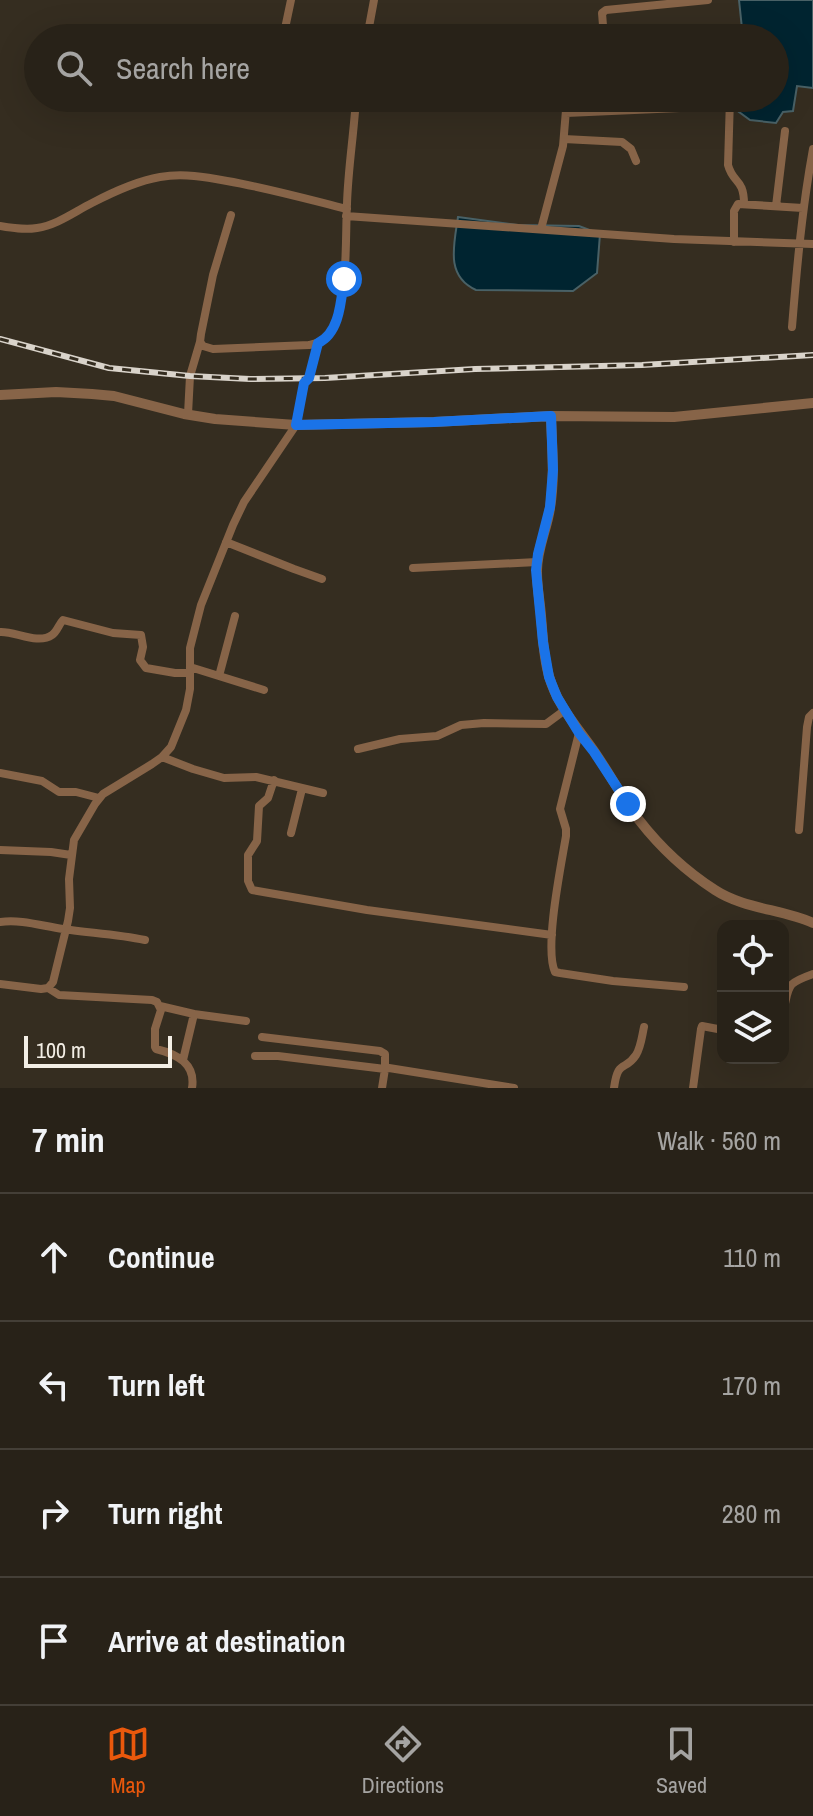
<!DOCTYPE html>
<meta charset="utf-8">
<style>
:root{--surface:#282218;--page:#342f25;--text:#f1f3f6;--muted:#a5a4a2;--line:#443f37;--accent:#ea580c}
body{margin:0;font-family:"Archivo Narrow",sans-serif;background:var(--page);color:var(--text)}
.controls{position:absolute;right:24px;bottom:24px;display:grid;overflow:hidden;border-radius:16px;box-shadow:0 8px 32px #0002}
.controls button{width:72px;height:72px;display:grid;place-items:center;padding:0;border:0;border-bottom:2px solid var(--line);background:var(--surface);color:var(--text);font:40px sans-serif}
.scale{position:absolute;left:24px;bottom:20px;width:148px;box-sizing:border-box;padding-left:8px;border:4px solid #f3eee5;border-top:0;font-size:22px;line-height:28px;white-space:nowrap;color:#f3eee5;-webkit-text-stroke:6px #352d20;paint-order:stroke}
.stop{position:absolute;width:24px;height:24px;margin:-18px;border:6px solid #1a73e8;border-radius:50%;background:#fff}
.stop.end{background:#1a73e8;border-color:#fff;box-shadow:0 2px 8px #0008}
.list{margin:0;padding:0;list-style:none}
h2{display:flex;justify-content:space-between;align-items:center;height:104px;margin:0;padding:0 32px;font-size:34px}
h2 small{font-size:26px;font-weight:400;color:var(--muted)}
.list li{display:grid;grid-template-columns:52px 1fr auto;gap:24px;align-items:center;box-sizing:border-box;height:128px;padding:0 32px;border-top:2px solid var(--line)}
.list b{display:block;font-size:30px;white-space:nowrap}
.list em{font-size:26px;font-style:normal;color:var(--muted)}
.icon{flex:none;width:44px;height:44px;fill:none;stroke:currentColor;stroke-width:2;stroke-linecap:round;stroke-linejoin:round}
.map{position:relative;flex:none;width:813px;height:1088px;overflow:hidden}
.search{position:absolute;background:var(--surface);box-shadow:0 8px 32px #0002;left:24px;right:24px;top:24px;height:88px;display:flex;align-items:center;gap:20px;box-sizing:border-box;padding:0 28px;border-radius:44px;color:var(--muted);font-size:30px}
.sheet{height:616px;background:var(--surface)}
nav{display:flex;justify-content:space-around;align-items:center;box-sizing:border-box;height:112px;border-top:2px solid var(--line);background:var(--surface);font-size:22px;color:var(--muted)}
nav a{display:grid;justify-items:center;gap:4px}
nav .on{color:var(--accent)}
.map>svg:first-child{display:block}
.water{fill:#002430;stroke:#496166;stroke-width:2}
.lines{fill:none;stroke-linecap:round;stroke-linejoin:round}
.minor{stroke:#876448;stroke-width:8}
.tertiary{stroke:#876448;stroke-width:10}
.rail-casing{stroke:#d9d3ca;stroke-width:6}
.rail{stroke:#352d20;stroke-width:3;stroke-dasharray:9;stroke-linecap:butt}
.route{stroke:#1a73e8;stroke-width:10}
</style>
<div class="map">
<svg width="813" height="1088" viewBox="0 0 813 1088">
<rect width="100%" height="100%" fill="#352d20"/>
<path class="water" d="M739,0H813V88L797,86L793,111L783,112L776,123L750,120L735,109L737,98H775V38H743Z
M458,217L518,225L579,226L600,234L597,273L573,291L476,290C445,276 454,245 458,217Z"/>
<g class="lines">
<path class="minor" d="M283,38L291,0
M367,38L374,0
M604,38L602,13L606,10L708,0
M730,98L728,165C733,184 744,178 744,204
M566,113L680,108
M564,139L622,142L631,149L636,161
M776,206L785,131
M231,215L213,275L201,334L200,342L203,346L213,349L309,345C317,343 326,341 330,333C349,303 345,239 347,204C348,169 354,133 356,98
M346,216L674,239L813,244
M0,226C12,228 24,230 37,228C57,225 74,212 92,203C113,192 137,181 160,177C183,173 206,177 227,181C268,188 307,199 347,209
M541,229L563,146L567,98
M734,242V211L738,204L803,208
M792,327C797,266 802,209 813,149
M188,414L190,376L200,342
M226,542L294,569L322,579
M413,568L537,562
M0,632C15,631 38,645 52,635C57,632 59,624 63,620L113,633L141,635L143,647L140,660L146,668L175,673H190
M190,667L264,690
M219,676L235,616
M579,733L560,809L566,829V836C561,866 544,948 555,972L560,973L613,981L684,987
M358,749L400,739L437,736L461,725L484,723L546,724L565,710
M162,757L193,769L224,778L256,777L323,793
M0,773L42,781L59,792H76L99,798
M274,780L268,798L259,806L257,841L248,855V881L252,890L367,910L552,935
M799,830L807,727L809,717L813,713
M291,833L302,789
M0,850L51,852L71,855
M0,922C21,919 42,926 63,929C90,933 117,934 145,940
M0,984L41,989L48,988L53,982L68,921L70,908L69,879L74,840L95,804L103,794L152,764L162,757L171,747L186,710L190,689V648L201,605L233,525L244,502L296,425L304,383L309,378L318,343
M48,988L59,995L152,1000L157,1002L161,1010L155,1029V1047L156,1049C177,1054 196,1064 192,1088
M160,1006L194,1014L246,1021
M783,1012C790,985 785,984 813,974
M255,1056H278L385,1069V1054L380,1051L262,1037
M183,1060L194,1014
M382,1088L385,1069L389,1068L514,1088
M614,1088C618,1058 625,1072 636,1055C641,1047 642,1036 644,1027
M693,1088L701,1029L702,1026L723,1030"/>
<path class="tertiary" d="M0,395L56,392L92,394L114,396L184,414L215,419L296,425L434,422L551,416L674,417L813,403
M551,416C552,447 555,478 550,508C547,530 536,551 537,573C537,588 540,601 541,616C543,636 543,656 549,676C557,706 579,729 596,754C611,776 623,799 639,820C660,847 687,872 715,890C744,909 782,909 813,923"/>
<g class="rail-casing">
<path id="rail" d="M0,339L109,368L190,376L250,379L325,378L475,369L642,365L813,355"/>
</g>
<use href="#rail" class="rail"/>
</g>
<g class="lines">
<path class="route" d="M344,279C341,300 340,333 318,343L309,378L304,383L296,425L434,422L551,416L553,470L550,507L538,554L536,570L543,642L549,677L557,697L579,733L594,752L628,804"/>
</g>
</svg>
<div class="controls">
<button><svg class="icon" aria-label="locate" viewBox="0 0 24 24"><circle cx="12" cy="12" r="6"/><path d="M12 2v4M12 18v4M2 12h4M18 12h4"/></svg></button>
<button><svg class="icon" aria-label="layers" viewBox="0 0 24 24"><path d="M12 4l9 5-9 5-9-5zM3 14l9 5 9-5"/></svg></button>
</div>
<div class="scale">100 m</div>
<div class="stop" style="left:344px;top:279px"></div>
<div class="stop end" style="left:628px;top:804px"></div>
<div class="search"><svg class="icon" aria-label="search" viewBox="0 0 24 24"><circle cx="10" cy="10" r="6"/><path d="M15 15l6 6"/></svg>Search here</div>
</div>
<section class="sheet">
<h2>7 min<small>Walk · 560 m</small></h2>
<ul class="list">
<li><svg class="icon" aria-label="ahead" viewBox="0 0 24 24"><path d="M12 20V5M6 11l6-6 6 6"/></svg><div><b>Continue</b></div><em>110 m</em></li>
<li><svg class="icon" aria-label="left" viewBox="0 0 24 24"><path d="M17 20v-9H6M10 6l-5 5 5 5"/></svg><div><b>Turn left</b></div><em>170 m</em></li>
<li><svg class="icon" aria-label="right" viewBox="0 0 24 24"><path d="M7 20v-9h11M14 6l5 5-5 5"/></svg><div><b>Turn right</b></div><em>280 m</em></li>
<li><svg class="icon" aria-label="arrive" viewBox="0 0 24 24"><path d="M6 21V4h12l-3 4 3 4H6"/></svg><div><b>Arrive at destination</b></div></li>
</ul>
</section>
<nav>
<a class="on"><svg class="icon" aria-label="map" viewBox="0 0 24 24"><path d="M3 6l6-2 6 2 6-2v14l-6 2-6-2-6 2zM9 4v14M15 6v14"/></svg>Map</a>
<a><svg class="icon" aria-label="directions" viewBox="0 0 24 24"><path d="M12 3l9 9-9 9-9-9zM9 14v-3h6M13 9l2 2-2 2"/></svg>Directions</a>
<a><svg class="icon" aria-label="saved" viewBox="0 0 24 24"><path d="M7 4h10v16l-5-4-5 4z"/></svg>Saved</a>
</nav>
